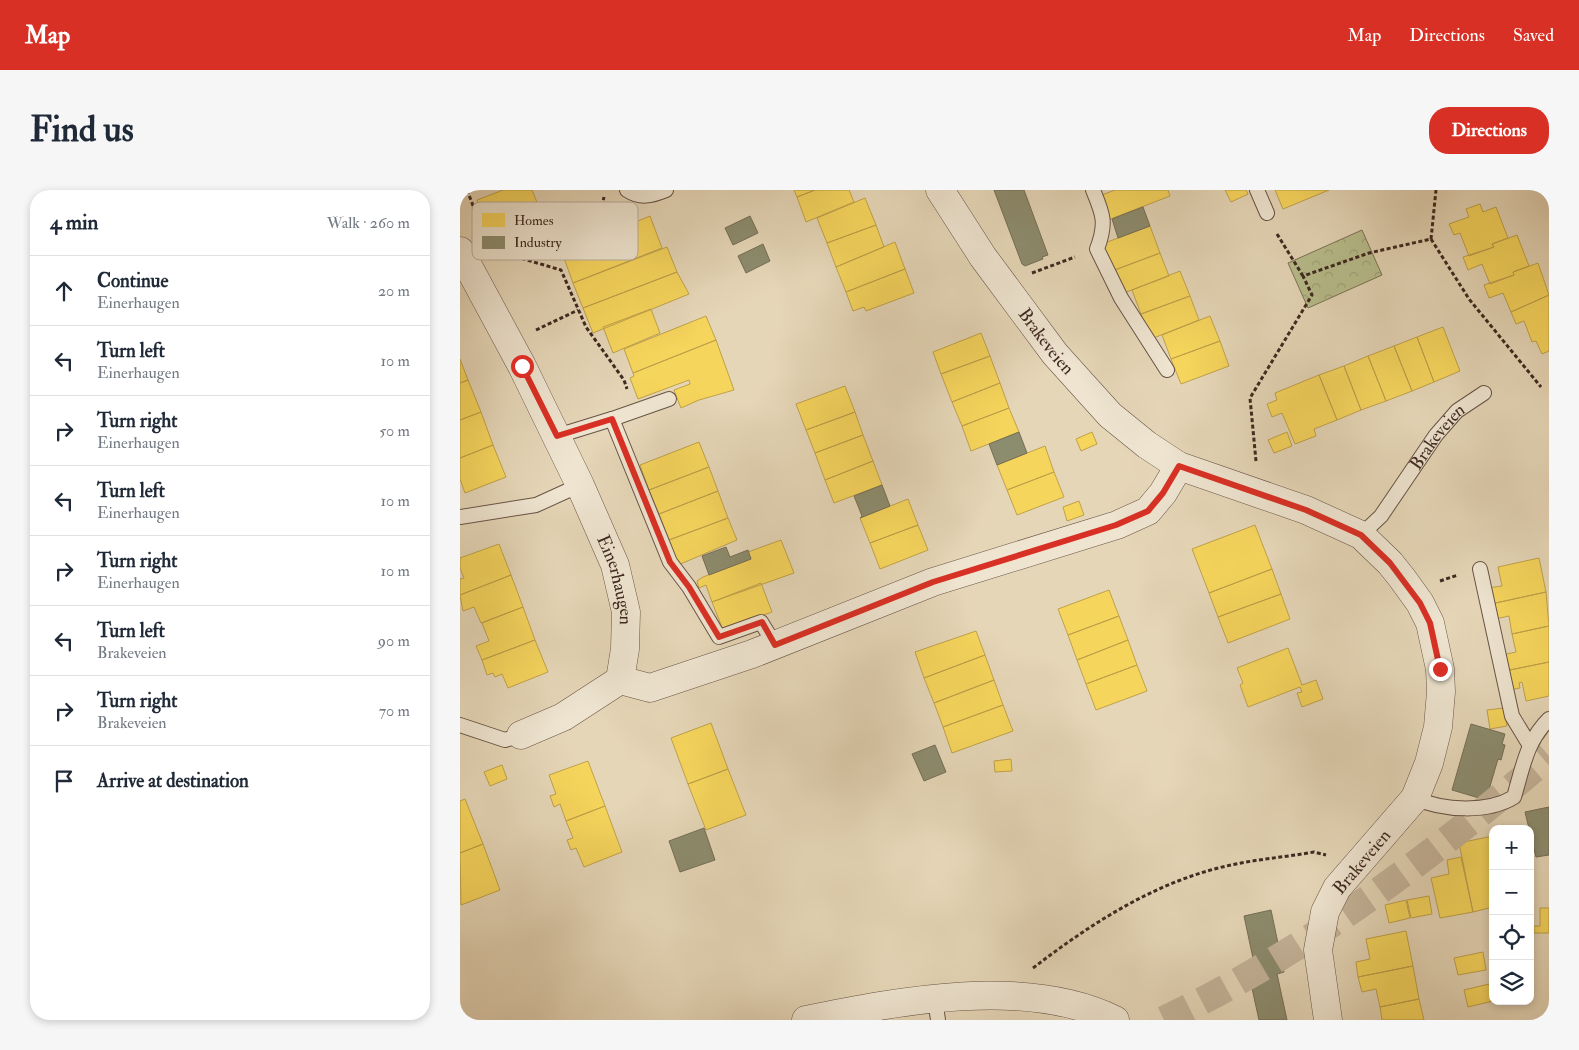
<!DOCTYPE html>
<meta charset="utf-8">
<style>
:root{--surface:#fff;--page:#f6f6f7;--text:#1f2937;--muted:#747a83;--line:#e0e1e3;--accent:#d93025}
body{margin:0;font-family:"IM FELL Double Pica",serif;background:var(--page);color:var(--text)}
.controls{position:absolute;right:15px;bottom:15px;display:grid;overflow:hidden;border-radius:10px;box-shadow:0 2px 8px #0003}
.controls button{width:45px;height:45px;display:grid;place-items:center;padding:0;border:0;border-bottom:1px solid var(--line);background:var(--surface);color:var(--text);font:25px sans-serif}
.stop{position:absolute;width:15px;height:15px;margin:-11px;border:4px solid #d93025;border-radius:50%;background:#fff}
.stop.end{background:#d93025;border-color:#fff;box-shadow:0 1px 5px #0008}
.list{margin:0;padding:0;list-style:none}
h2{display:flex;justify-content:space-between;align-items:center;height:65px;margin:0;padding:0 20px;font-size:21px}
h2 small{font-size:16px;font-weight:400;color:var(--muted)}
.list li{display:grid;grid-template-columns:32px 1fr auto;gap:15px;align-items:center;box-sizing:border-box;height:70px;padding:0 20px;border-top:1px solid var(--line)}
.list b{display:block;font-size:19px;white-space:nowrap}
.list p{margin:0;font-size:16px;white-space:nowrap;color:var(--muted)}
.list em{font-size:16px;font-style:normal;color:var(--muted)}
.icon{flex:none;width:28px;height:28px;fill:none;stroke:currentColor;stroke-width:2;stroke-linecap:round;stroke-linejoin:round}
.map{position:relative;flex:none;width:1089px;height:830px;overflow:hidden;border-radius:20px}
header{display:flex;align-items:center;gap:30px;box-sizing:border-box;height:70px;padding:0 25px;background:var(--accent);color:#fff}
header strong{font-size:24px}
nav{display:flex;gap:28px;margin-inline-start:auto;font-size:18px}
.intro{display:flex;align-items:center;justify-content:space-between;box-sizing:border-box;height:120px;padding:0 30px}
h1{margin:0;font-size:35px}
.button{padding:12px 22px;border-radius:20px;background:var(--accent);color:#fff;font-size:18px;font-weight:700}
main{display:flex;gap:30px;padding:0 30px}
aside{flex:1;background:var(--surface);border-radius:20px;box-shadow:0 2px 8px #0003}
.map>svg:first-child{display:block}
.forest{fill:url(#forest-crowns);stroke:#7b7356}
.homes{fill:#f6d55c;stroke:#bfa14a}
.industry{fill:#8c8c6e;stroke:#756e57}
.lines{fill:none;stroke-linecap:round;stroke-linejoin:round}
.primary-tunnel{stroke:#c4b399;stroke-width:28;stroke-dasharray:28 14;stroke-linecap:butt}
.lane-casing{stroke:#685446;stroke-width:16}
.street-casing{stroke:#685446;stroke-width:29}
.path{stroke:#3e2921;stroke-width:3;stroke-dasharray:4 2.5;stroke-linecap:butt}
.lane{stroke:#eee4d0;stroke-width:14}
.street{stroke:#eee4d0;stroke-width:28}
.route{stroke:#d93025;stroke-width:6}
.labels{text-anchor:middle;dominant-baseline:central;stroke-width:5;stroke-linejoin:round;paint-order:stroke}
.street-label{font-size:18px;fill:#3e2921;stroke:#eee4d0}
.key{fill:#eee4d0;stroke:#b9ac9c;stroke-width:1}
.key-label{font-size:14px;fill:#3e2921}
</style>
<header>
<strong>Map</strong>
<nav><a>Map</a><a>Directions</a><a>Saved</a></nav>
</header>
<div class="intro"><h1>Find us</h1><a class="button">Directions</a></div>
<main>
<aside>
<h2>4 min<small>Walk · 260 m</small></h2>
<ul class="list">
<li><svg class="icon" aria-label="ahead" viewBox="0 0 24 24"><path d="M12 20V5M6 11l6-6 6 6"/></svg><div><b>Continue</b><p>Einerhaugen</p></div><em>20 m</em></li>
<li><svg class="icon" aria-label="left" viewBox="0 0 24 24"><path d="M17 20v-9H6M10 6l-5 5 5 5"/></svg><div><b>Turn left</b><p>Einerhaugen</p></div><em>10 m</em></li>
<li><svg class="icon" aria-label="right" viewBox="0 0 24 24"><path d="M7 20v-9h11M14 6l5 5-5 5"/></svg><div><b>Turn right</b><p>Einerhaugen</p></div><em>50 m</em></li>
<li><svg class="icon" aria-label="left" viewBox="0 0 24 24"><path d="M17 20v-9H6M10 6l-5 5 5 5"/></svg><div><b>Turn left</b><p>Einerhaugen</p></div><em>10 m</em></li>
<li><svg class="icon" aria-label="right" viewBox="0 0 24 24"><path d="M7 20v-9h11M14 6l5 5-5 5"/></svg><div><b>Turn right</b><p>Einerhaugen</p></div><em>10 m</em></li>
<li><svg class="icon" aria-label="left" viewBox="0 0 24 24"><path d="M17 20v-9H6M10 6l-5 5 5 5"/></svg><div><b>Turn left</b><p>Brakeveien</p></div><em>90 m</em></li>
<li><svg class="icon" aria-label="right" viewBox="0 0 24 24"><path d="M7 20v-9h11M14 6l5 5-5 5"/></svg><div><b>Turn right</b><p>Brakeveien</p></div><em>70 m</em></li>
<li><svg class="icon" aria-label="arrive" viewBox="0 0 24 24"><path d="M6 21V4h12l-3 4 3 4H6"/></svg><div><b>Arrive at destination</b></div></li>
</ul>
</aside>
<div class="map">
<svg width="1089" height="830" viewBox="0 0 1089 830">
<defs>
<pattern id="forest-crowns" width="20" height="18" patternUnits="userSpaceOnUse" patternTransform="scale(1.25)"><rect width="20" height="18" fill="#b8bd8c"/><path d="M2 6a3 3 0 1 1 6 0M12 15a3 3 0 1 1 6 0" fill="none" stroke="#9fa278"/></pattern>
</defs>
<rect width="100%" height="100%" fill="#e5d6b7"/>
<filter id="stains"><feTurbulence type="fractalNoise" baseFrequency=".004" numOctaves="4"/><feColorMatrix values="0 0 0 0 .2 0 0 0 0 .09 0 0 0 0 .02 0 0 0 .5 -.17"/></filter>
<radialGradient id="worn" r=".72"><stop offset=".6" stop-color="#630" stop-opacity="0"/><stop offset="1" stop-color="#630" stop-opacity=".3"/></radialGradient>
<path class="forest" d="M902,40L922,85L848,118L828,73Z"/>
<path class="homes" d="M43,0H72L82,25L41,40L34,20L22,24L17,10Z
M334,0H355L337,7Z
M355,0H389L394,12L346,32L337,7Z
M655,0H708L710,6L648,30L639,6Z
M765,0H786L788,4L771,12Z
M815,0H869L823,19Z
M405,8L416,35L367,53L357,28Z
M1020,14L1023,22L1036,17L1048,48L1032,54L1034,57L1009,66L1000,43L994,45L989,34L1009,27L1006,19Z
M190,26L202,58L113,93L104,68L159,47L156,40Z
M416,35L424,57L376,77L367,53Z
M690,36L700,63L652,81L642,54Z
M1057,45L1069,76L1053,82L1054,85L1030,94L1022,74L1008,80L1003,67L1034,57L1032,54Z
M435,52L445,79L386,102L376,77Z
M207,57L217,82L123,118L113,93Z
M700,63L709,86L661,104L652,81Z
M1078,73L1089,105L1051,122L1043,103L1029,108L1024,95L1054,85L1053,82Z
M445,79L454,103L406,121L404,117L393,121L386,102Z
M720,81L730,106L681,124L672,100Z
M217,82L229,104L133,143L123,118Z
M1089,105V161L1082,164L1076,151L1072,152L1064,131L1056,134L1051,122Z
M730,106L739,130L691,149L681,124Z
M191,119L200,143L153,163L143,137Z
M246,126L256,150L173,183L164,159Z
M750,126L760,151L711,169L702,145Z
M983,137L1000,181L974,192L957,147Z
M521,143L530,166L481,184L473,162Z
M957,147L974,192L952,201L934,156Z
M256,150L274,200L239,210L221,218L214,200L230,194L229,190L178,209L170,188L174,186L173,183Z
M760,151L769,176L721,194L711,169Z
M934,156L952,201L926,211L908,166Z
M530,166L540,193L492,212L481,184Z
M908,166L926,211L901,220L884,176Z
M0,169L8,190L0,193Z
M884,176L901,220L877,230L859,185Z
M859,185L877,230L854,239L856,246L835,254L822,223L812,227L807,214L817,210L815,203Z
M8,190L21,222L0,230V193Z
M540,193L549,218L502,236L492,212Z
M385,196L395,222L346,240L336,214Z
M549,218L559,242L511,261L502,236Z
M21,222L33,255L0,268V230Z
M395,222L403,245L355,263L346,240Z
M632,242L637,254L621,261L616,249Z
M827,242L832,256L814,263L808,250Z
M403,245L413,271L365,290L355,263Z
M239,252L249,277L189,300L180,275Z
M33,255L46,287L5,303L0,289V268Z
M585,256L594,282L547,300L537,275Z
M413,271L422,295L374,313L365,290Z
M249,277L258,301L199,324L189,300Z
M594,282L604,307L557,325L547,300Z
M258,301L268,328L209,350L199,324Z
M448,309L458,335L410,353L400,328Z
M619,311L624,325L607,331L603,317Z
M268,328L277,350L218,375L209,350Z
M458,335L468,360L420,379L410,353Z
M795,335L812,379L749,403L732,359Z
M321,350L334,383L252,412L246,395L239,398L237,391L243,387L291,369L288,362Z
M39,354L51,385L0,405V389L4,388L0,378V368Z
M1079,368L1086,402L1031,414L1028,398L1042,396L1038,377Z
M812,379L821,404L758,427L749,403Z
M51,385L63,417L21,433L14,417L3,421L0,405Z
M301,393L312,422L263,440L252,412Z
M649,400L659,426L608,445L598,419Z
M1086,402L1089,436L1052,444L1049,426L1035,429L1031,414Z
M821,404L830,429L768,453L758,427Z
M63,417L75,450L22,470L16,456L29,451L22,433Z
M659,426L668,450L617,470L608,445Z
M1089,436V472L1045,481L1042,465L1056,462L1052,444Z
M516,441L525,465L464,488L455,462Z
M75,450L88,482L48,498L42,484L35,487L33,483L27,485L22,470Z
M668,450L677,475L626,494L617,470Z
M828,458L842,495L856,490L863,509L842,517L837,503L842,502L840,497L788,517L780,495L783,493L777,478Z
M525,465L534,490L474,513L464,488Z
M1089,472V506L1066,511L1062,492L1059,493L1060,498L1049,500L1045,481Z
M677,475L687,501L636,520L626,494Z
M534,490L543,515L483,537L474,513Z
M543,515L553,541L492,563L483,537Z
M1044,518L1047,536L1030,539L1027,520Z
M251,533L268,579L228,594L211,548Z
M551,569L552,581L535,582L534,571Z
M128,571L145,616L106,631L100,614L94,617L90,606L96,604L89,585Z
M42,575L47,589L30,596L24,582Z
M268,579L286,625L246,640L228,594Z
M5,609L23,654L0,663V611Z
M145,616L162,662L124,677L116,658L111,660L107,650L113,648L106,631Z
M1033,646V717L1013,722L999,653Z
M23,654L40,700L1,715L0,663Z
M1001,667L1013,722L980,728L971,688L989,684L987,670Z
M969,706L972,724L951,728L947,710Z
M946,710L950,728L929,733L925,715Z
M1080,718H1089V743H1074V736H1080Z
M946,741L953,776L898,787L896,772L910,769L906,749Z
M1023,762L1026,780L998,785L994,768Z
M953,776L959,809L920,817L916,799L902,802L898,787Z
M1029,794L1033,811L1008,817L1004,800Z
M959,809L964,830H922L920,817Z"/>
<path class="industry" d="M534,0H564L588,65L582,67L583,69L565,76L562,74Z
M683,17L690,36L658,48L652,29Z
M290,26L298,43L273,55L265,38Z
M303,54L310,71L286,83L278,66Z
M559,242L567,263L537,275L529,254Z
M422,295L430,316L400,328L402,326L394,306Z
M266,357L270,367L288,360L291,369L249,385L242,366Z
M1011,534L1045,544L1042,554L1045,555L1041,570L1038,569L1026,610L992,600Z
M475,555L486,582L464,591L452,564Z
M1089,617V665L1076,667L1065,622Z
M244,638L255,670L220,682L209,651Z
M811,720L824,782L817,784L827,830H799L790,789L797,787L784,726Z"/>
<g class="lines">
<path class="primary-tunnel" d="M704,830C846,762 970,668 1089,566"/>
<g class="lane-casing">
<g id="lane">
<path d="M167,0C181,9 191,6 206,0"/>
<path d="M633,0C643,24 647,33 637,59L661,108L707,180"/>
<path d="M797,0L807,23"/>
<path d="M152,229L209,209"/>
<path d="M97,246L152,229L210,372L229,397L259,447L301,432L315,455"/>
<path d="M0,327L76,315L120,295"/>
<path id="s1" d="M901,345L921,326L976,245L997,221L1024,203"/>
<path d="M1020,379L1052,526L1069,554"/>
<path d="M0,535L45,550L61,545"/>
<path d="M955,608C983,621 1028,623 1054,607C1063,577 1066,552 1089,529"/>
<path d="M475,809L478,830"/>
</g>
</g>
<g class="street-casing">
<g id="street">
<path id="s2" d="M480,0L523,67L595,164L650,225L687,255L719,276L846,320L901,345L930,373L942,388L960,413L970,433L980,479L981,502L978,537L969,573L955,608L877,698L865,722L858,760L868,830"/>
<path id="s3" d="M0,61L62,176L120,295L155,375L166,422L165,459L160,490L103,527L61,545"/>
<path d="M160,490L190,498L292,464L473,392L657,335L688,321L703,303L719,276"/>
<path d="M346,830C438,811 567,786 655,830"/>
</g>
</g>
<path class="path" d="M7,0L17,26L50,65L101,80L126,137L164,190L167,199
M817,44L843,86
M35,48L79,33L92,39L141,20L144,7
M971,49L1009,109L1081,197
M572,83L615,67
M76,140L118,120
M796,271L790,208L852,105L843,86L909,63L971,49L976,0
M980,391L998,385
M573,778C632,733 696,691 771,675C798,669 826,667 854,662L866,665"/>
<use href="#lane" class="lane"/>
<use href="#street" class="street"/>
</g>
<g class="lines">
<path class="route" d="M62,176L97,246L152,229L210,372L229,397L259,447L302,432L315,455L473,392L656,335L688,321L703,303L719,276L846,320L901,345L930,373L960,413L970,433L980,479"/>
</g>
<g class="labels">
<g class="street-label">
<text stroke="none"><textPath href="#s2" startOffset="185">Brakeveien</textPath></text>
<text stroke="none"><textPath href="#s1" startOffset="125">Brakeveien</textPath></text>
<text stroke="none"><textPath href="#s3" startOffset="365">Einerhaugen</textPath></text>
<text transform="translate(902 672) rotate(-50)">Brakeveien</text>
</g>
</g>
<rect x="12" y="12" width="166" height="58" rx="8" class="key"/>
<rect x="22" y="23" width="23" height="14" fill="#f6d55c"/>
<rect x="22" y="46" width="23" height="13" fill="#8c8c6e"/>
<g class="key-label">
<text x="54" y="35">Homes</text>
<text x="54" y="57">Industry</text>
</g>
<rect width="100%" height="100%" filter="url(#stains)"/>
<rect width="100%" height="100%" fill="url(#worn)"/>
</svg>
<div class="controls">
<button>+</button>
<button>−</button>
<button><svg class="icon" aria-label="locate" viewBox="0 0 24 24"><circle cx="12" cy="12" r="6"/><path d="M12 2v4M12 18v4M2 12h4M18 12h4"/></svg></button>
<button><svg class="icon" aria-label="layers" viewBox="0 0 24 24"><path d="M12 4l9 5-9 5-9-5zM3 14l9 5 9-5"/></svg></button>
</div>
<div class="stop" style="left:62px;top:176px"></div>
<div class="stop end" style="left:980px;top:479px"></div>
</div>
</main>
